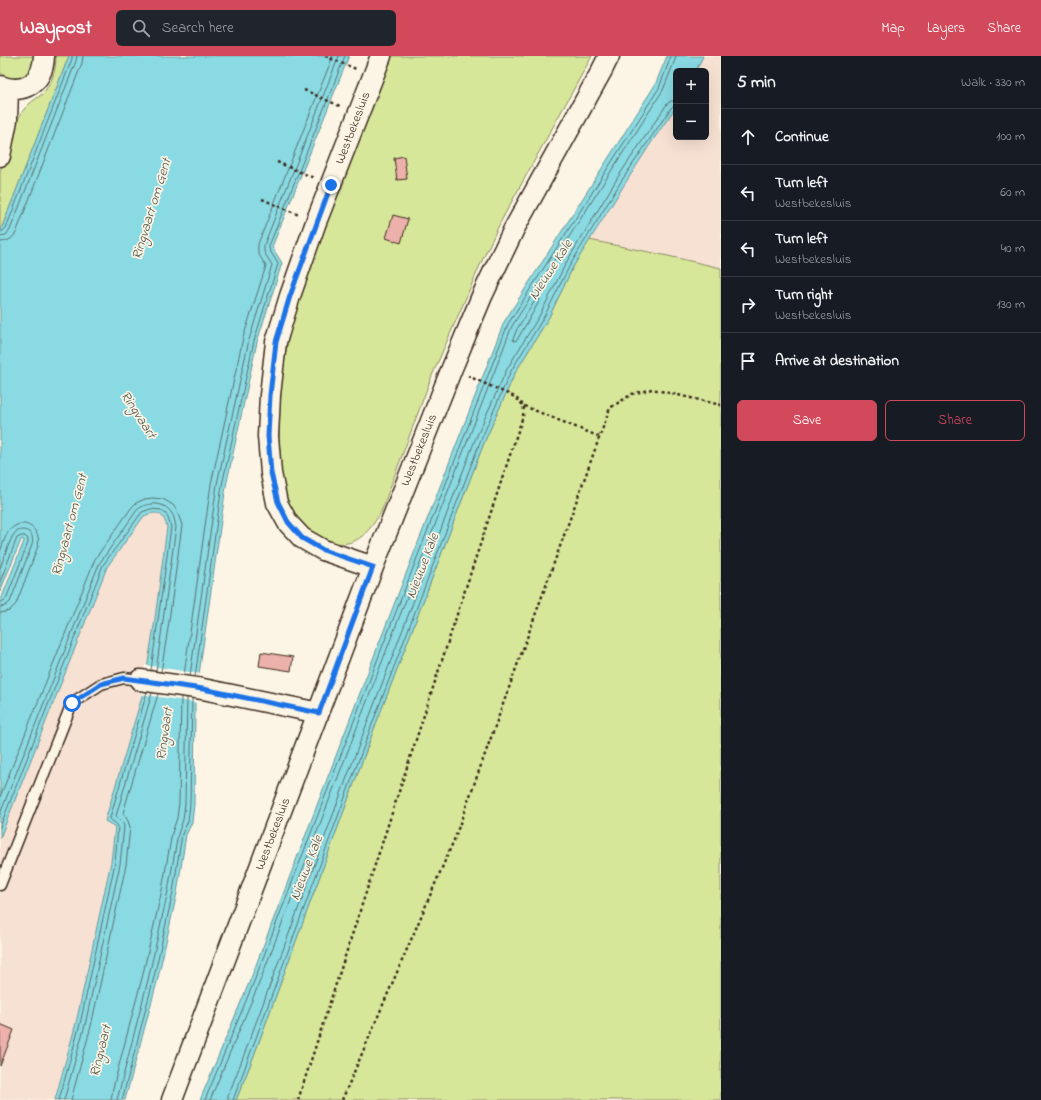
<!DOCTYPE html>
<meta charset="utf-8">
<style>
:root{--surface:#171b24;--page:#20242c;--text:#f1f3f6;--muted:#9ea1a6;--line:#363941;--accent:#d1495b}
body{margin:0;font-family:"Indie Flower",sans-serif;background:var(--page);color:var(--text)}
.controls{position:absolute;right:12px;top:12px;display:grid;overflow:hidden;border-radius:6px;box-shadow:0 4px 16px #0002}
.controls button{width:36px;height:36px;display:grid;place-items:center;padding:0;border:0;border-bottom:1px solid var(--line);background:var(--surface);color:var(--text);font:20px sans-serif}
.stop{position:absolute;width:12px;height:12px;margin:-9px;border:3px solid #1a73e8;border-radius:50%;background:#fff}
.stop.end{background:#1a73e8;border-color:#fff;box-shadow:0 1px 4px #0008}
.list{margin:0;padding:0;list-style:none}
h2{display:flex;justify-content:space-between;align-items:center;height:52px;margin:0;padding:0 16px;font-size:17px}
h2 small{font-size:13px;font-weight:400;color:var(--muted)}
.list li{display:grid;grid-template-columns:26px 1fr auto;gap:12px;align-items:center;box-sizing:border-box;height:56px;padding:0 16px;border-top:1px solid var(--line)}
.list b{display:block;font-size:15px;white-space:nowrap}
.list p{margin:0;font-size:13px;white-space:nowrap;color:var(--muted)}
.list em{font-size:13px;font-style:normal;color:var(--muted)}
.actions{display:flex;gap:8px;padding:12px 16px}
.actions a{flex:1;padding:9px 0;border:1px solid var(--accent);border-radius:6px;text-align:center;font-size:14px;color:var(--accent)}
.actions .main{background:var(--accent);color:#fff}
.icon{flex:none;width:22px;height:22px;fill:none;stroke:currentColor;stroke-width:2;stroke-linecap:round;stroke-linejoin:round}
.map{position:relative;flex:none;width:721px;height:1044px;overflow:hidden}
header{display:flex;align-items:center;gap:24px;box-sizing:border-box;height:56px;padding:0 20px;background:var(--accent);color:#fff}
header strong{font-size:19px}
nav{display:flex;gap:22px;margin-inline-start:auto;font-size:14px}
.search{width:280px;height:36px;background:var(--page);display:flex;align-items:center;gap:10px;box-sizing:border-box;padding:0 14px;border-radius:6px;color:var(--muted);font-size:15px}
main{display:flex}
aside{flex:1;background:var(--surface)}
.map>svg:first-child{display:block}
.built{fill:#f7e1d3}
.green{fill:#d7e79a;stroke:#89885c}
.water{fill:#89dae3;stroke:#6a9494}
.pier{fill:#fcf5e5}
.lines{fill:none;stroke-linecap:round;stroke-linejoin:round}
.shore{stroke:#5a706d;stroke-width:1}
.building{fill:#ecb1aa;stroke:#3b2a1e}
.lane-casing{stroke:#3b2a1e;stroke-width:13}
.street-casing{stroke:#3b2a1e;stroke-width:23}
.path{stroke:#3b2a1e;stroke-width:2.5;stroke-dasharray:3 3;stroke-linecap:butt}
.lane{stroke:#fcf5e5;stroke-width:10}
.street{stroke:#fcf5e5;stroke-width:20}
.route{stroke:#1a73e8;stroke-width:5}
.labels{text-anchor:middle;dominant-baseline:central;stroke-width:3.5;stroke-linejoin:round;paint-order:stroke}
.street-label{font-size:13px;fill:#3b2a1e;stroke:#fcf5e5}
.water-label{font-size:14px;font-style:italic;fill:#4e564f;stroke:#fcf5e5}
</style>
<header>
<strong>Waypost</strong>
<div class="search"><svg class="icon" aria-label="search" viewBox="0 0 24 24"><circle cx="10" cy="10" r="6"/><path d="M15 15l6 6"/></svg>Search here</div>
<nav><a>Map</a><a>Layers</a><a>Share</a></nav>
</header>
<main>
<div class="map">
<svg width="721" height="1044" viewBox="0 0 721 1044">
<rect width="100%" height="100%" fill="#fcf5e5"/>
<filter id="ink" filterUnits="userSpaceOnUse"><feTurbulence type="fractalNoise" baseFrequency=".025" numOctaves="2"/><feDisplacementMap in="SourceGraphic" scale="8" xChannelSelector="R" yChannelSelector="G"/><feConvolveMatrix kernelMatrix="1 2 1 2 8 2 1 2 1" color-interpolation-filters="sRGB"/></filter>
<g filter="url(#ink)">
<path class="built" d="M703,0H721V212L659,198L589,184L626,126L651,87L676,51V81H706V15H696Z
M151,457L159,458L164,461L167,471L154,570L143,637L105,765L115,771L111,806L76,967L55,1044H0V782L107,511L144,460Z"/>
<path class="green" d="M0,0H34C34,4 33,9 31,13C24,24 9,25 0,16Z
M56,0H69L0,176V116C3,104 7,93 12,81C14,73 16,65 21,58C26,49 33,45 41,39C52,28 56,15 56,0Z
M391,0H592L500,167L481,207L431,322L381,456C370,474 358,491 335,487C331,486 326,485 323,484C319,483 301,470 298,467C292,459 289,449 286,439C276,402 279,361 282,322C288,263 310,210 331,155C351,103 371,52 391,0Z
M589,184L659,198L721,212V1044H236L253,1002L374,673L484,387L515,317L549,261L573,211Z"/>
<path class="water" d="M69,0H349L272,191L282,207L257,286L226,430L195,646L194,748L192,766L186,779L177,837L157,926L125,1044H55L76,967L111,806L115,771L105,765L143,637L154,570L167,471C163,457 158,454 144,460L107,511L0,782V546L24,485L23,483L21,484L0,536V176Z
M667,0H703L696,15H676V51L651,87L626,126L573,211L549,261L515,317L484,387L374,673L253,1002L236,1044H200L251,922L381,582L504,266L655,29Z"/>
<path class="pier" d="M145,609L201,618L197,647L140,638Z"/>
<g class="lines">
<path class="shore" d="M0,175H3L6,172L72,3V0
M0,180L6,179L10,174L76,5L77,0
M0,186C7,186 12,183 16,177L82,7L83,0
M537,242H539L540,244L517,284L514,285L513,283L517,273Z
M0,496C3,489 5,478 11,473C24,460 42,474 38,490L16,548L9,555L0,557
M0,512C3,505 10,482 15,477C19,473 26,473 30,477C33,480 33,485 32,489L10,546L5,550L0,551
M0,526L17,482L21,480H25L28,483V487L6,543L3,545L0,546
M184,619L211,428L243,282L266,210L258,197V188L333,0
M190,620L217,428L249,284L272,209L264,196V189L339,0
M195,621L222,429L254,285L278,208L269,193V190L345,0
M0,741L95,503L132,451L136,447L145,443L152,442L163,443L173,449L177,455L182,469L168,572L161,616
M0,758L99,508L137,454C146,446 163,445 171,456C174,460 175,466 176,471L156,615
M0,771L103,509L142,456L150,453L161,454L167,459L171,471L151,614
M59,1044L80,968L115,807L118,771C117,766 111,766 110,762L147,636
M64,1044L85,969L120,808L124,771C123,764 118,764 116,760L152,637
M71,1044L91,970L126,809L130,771L128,765L123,757L158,638
M111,1044L113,1032L142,922L162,834L172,777L177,762L179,747L181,641
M117,1044L148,924L168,835L178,778L183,764L185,748L187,642
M122,1044L153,925L173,836L182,778L188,765L190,748L192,642
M205,1044L255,923L385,584L508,268L659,32L670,3L671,0
M210,1044L260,925L390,585L512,270L663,34L675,4L676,0
M228,1044V1040L244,999L366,670L475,384L507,313L541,257L566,207L618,121L667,48L671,45H676
M233,1044L371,671L480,386L511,315L545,259L570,209L622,124L671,52L673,50H676"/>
</g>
<path class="building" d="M404,100L407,123L397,124L394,102Z
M393,159L408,163L401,187L386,182Z
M261,596L293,601L291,615L259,610Z
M0,968L14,974L0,1010Z"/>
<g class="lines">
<g class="lane-casing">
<path id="lane" d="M0,829L72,647L101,628L124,622L140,624"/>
</g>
<g class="street-casing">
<path id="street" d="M0,30C25,39 43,26 44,0
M0,100L7,64L8,33
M373,511L323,494L302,482L288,467L277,447L271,417L268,380L270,339L276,286L290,240L316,166L381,0
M140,624L203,633L319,657
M172,1044L373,511L452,312L482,240L514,173L601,16L609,0"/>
</g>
<path class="path" d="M325,0L356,13
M304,34L342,51
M277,106L314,122
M262,143L299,159
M524,350L600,381
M298,1044L466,531L523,360L524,350L515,341L468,320
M342,1044L454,784L610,352L632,338L652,333L721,349"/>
<use href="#lane" class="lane"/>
<use href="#street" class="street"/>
</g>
</g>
<g class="lines" filter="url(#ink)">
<path class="route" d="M72,647L101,628L124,622L203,633L319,657L373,511L323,494L302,482L288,466L278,446L271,417L268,380L270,339L276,286L290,240L331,129"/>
</g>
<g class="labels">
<g class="street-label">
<text transform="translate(353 72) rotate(-69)">Westbekesluis</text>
<text transform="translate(419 394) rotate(-68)">Westbekesluis</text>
<text transform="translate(273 778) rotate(-69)">Westbekesluis</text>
</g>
<g class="water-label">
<text transform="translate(152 153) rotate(-73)">Ringvaart om Gent</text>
<text transform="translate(551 214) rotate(-57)">Nieuwe Kale</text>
<text transform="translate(138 359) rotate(57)">Ringvaart</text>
<text transform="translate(70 469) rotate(-75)">Ringvaart om Gent</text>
<text transform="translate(423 510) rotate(-69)">Nieuwe Kale</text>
<text transform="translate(165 678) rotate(-82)">Ringvaart</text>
<text transform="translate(307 812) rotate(-69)">Nieuwe Kale</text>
<text transform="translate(101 995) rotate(-76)">Ringvaart</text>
</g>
</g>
</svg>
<div class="controls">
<button>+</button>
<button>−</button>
</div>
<div class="stop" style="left:72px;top:647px"></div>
<div class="stop end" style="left:331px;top:129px"></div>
</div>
<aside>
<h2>5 min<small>Walk · 330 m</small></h2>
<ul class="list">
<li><svg class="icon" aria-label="ahead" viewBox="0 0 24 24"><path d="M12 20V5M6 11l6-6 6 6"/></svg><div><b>Continue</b></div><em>100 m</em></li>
<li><svg class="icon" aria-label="left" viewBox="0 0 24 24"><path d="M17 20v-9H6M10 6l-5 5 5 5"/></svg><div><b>Turn left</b><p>Westbekesluis</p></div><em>60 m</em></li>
<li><svg class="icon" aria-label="left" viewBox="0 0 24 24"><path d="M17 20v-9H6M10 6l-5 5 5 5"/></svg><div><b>Turn left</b><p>Westbekesluis</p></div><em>40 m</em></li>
<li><svg class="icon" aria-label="right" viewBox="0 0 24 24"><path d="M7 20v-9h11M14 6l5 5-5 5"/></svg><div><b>Turn right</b><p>Westbekesluis</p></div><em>130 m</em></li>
<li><svg class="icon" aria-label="arrive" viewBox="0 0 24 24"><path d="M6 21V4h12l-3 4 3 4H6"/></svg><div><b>Arrive at destination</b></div></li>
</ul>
<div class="actions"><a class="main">Save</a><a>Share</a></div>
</aside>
</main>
